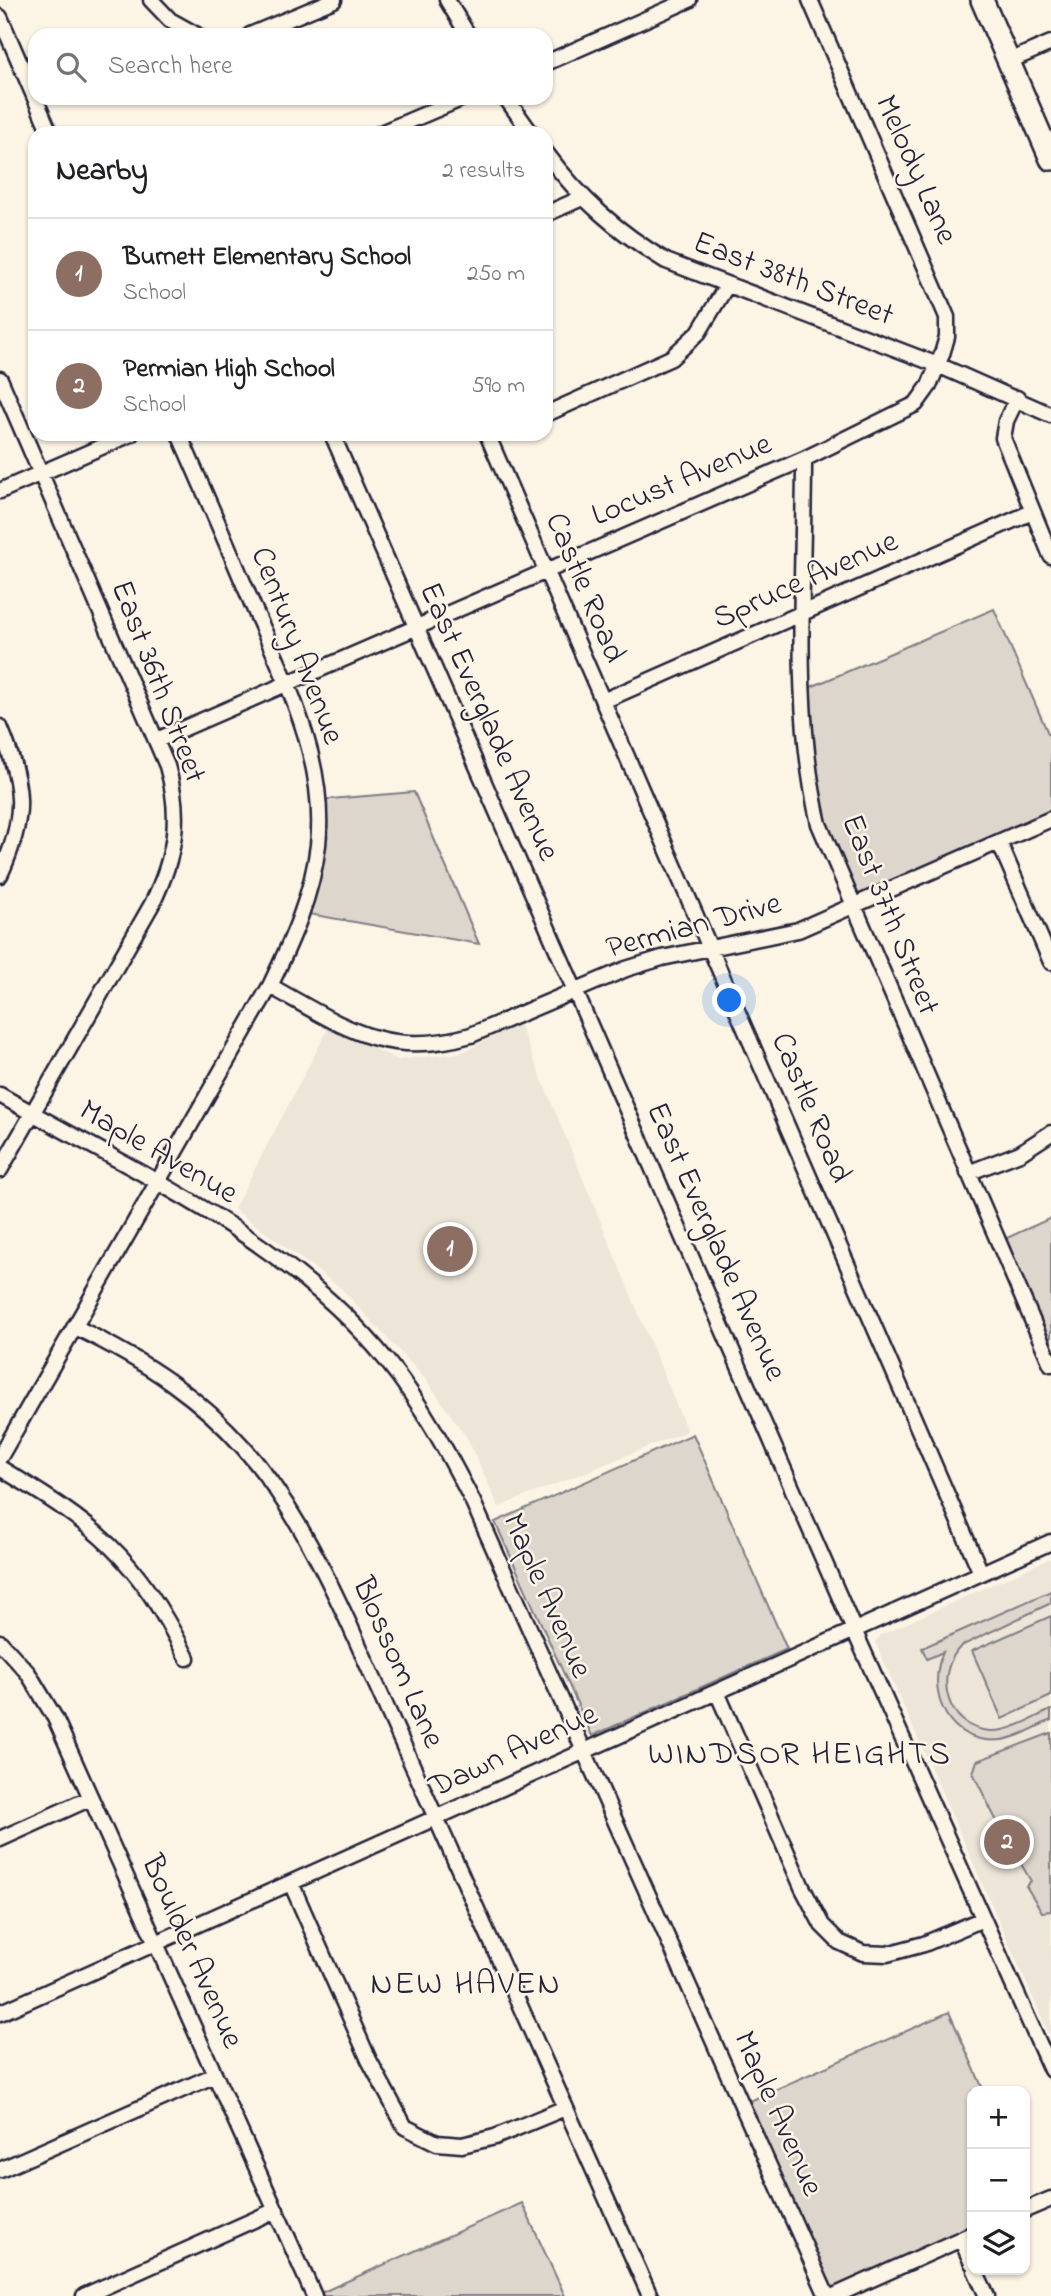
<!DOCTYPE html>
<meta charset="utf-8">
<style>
:root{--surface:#fff;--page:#f6f6f6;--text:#202124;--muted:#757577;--line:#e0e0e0;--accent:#1f6fb2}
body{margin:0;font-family:"Indie Flower",sans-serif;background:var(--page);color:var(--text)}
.controls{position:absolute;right:21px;bottom:21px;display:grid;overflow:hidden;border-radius:14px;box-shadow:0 2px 5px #0004}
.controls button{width:63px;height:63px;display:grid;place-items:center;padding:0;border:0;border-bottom:2px solid var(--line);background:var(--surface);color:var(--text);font:35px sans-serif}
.you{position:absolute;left:730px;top:1001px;width:24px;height:24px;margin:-18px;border:5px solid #fff;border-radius:50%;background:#1a73e8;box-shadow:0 0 0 10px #1a73e833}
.badge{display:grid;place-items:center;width:46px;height:46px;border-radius:50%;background:var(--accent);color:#fff;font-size:23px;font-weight:700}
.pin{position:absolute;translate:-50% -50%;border:4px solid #fff;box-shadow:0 2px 7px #0006}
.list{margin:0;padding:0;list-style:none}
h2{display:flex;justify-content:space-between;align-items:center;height:91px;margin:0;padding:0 28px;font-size:30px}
h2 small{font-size:23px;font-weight:400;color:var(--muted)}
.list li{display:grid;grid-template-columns:46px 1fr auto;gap:21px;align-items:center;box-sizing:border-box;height:112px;padding:0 28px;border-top:2px solid var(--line)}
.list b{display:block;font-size:26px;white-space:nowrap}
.list p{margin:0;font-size:23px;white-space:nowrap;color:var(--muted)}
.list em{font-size:23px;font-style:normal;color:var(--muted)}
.icon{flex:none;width:38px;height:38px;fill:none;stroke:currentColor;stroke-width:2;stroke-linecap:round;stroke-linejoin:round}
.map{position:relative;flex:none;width:1051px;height:2296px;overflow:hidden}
.search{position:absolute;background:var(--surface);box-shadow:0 2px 5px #0004;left:28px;top:28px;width:525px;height:77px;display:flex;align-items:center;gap:18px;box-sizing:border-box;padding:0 24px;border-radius:21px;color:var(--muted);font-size:26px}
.panel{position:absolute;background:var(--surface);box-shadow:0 2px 5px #0004;left:28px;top:126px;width:525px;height:315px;border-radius:21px}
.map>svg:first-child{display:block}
.built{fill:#ece5d8}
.green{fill:#dcd6cc;stroke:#7f7c84;stroke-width:2}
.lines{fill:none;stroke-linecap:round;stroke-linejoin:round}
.minor-casing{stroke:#22223b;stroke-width:19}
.highway-casing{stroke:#22223b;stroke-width:26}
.minor{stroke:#fcf5e5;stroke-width:14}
.highway{stroke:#fcf5e5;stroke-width:21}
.labels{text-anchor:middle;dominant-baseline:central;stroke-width:5;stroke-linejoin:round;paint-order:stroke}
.street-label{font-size:32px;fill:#22223b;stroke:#fcf5e5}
.neighbourhood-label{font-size:33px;letter-spacing:2px;fill:#22223b;stroke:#fcf5e5}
</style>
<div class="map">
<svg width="1051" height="2296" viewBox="0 0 1051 2296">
<rect width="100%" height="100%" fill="#fcf5e5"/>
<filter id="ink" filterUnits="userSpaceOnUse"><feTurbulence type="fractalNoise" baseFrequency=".0143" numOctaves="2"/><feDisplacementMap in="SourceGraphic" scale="14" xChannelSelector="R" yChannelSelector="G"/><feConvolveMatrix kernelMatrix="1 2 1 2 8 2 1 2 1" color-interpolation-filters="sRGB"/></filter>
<g filter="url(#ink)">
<path class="built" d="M519,1024L687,1431L499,1507L467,1438L427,1381L341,1288L234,1209L329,1027L398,1060L461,1053Z
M1051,1558V2038L875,1642L881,1635Z"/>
<path class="green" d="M994,609L1051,740V819L853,906L819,825L804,690Z
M414,792L479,944L303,913L318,800Z
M1051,1218V1364L998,1242Z
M693,1434L787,1649L592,1736L495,1522Z
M1051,1591V1603L961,1646C933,1675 946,1728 990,1731C1011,1732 1032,1718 1051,1710V1720C1035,1727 1018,1738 1001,1740C949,1746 925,1694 943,1652L927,1659L922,1648Z
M1051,1616V1696L1002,1719L972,1651Z
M1051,1733V1911L1042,1912L1026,1886L1031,1881L1000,1828L973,1773L977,1761Z
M949,2012L984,2091H972V2234L834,2296L741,2105Z
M522,2203L565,2296H314Z"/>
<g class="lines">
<g class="minor-casing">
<path id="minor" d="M151,0L170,20L197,35
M447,0L468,35
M0,17L50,133
M250,35L334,0
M1009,61L1051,43
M546,63L689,0
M506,98L531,133
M381,133L463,98
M546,153C580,199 618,232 666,261L938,365L1051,415
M546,214L582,198
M0,379L167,766C182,817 175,857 152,904L0,1170
M1017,398L1006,421L1003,438L1051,556
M546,414L671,358L699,332L727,285
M332,434L854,1630L1051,2070
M487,434L981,1573
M804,459C804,579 792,708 819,824L1051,1364
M0,491L131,434
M603,701L1032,512
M0,727C24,785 27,817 0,875
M157,740L804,459L916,404L929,386L942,354L947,337V317L810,0
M999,842L1051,962
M270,986C343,1026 385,1060 471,1035L626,969L662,958L798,930L1051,819
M0,1095C134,1172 288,1238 387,1361C422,1404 448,1453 473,1502L827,2296
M968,1173L1020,1153L1051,1133
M75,1327C227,1400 281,1476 350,1626L650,2296
M0,1457L270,986C292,940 312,896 318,845C327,760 286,681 253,606C229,548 204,491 179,434
M0,1468C97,1526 135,1555 187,1658
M0,1642L28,1673L55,1718L314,2296
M717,1692L802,1887L822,1925L839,1942L863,1953L887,1954L924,1944L983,1919
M0,1839L91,1798
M291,1883L369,2060L405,2127L437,2143L462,2145L495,2137L565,2108
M0,2013L1051,1542
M0,2170L215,2075
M1025,2210L1051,2199
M961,2239L972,2263
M975,2270L987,2296
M84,2296L276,2210
M834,2296L972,2234"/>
</g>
<g class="highway-casing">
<path id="highway" d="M982,0L1051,159"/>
</g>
<use href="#minor" class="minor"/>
<use href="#highway" class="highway"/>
</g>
</g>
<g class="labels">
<g class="street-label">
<text transform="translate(915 170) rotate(66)">Melody Lane</text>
<text transform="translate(793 280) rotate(21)">East 38th Street</text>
<text transform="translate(682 481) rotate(-23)">Locust Avenue</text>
<text transform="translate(806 581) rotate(-24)">Spruce Avenue</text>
<text transform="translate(584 588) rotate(67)">Castle Road</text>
<text transform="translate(296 646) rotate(69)">Century Avenue</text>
<text transform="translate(157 682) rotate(69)">East 36th Street</text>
<text transform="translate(488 722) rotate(66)">East Everglade Avenue</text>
<text transform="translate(889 915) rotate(68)">East 37th Street</text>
<text transform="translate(694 927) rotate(-15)">Permian Drive</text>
<text transform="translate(810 1108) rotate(67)">Castle Road</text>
<text transform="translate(158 1153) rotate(30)">Maple Avenue</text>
<text transform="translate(715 1242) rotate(66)">East Everglade Avenue</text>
<text transform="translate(546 1596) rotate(66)">Maple Avenue</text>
<text transform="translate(397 1663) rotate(66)">Blossom Lane</text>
<text transform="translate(514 1752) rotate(-25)">Dawn Avenue</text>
<text transform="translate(191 1952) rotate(66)">Boulder Avenue</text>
<text transform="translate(777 2114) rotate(66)">Maple Avenue</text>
</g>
<g class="neighbourhood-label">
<text x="800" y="1755">WINDSOR HEIGHTS</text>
<text x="466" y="1985">NEW HAVEN</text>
</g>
</g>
</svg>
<div class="controls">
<button>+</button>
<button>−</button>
<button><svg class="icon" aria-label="layers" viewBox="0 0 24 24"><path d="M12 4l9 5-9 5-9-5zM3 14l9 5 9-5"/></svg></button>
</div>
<div class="you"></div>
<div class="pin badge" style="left:450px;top:1249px;background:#8d6e63">1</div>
<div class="pin badge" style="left:1007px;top:1842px;background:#8d6e63">2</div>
<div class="search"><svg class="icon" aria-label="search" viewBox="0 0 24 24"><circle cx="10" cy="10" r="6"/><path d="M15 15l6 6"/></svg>Search here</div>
<section class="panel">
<h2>Nearby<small>2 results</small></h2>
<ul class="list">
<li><span class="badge" style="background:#8d6e63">1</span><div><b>Burnett Elementary School</b><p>School</p></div><em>250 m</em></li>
<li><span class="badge" style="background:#8d6e63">2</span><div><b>Permian High School</b><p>School</p></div><em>590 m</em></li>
</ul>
</section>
</div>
